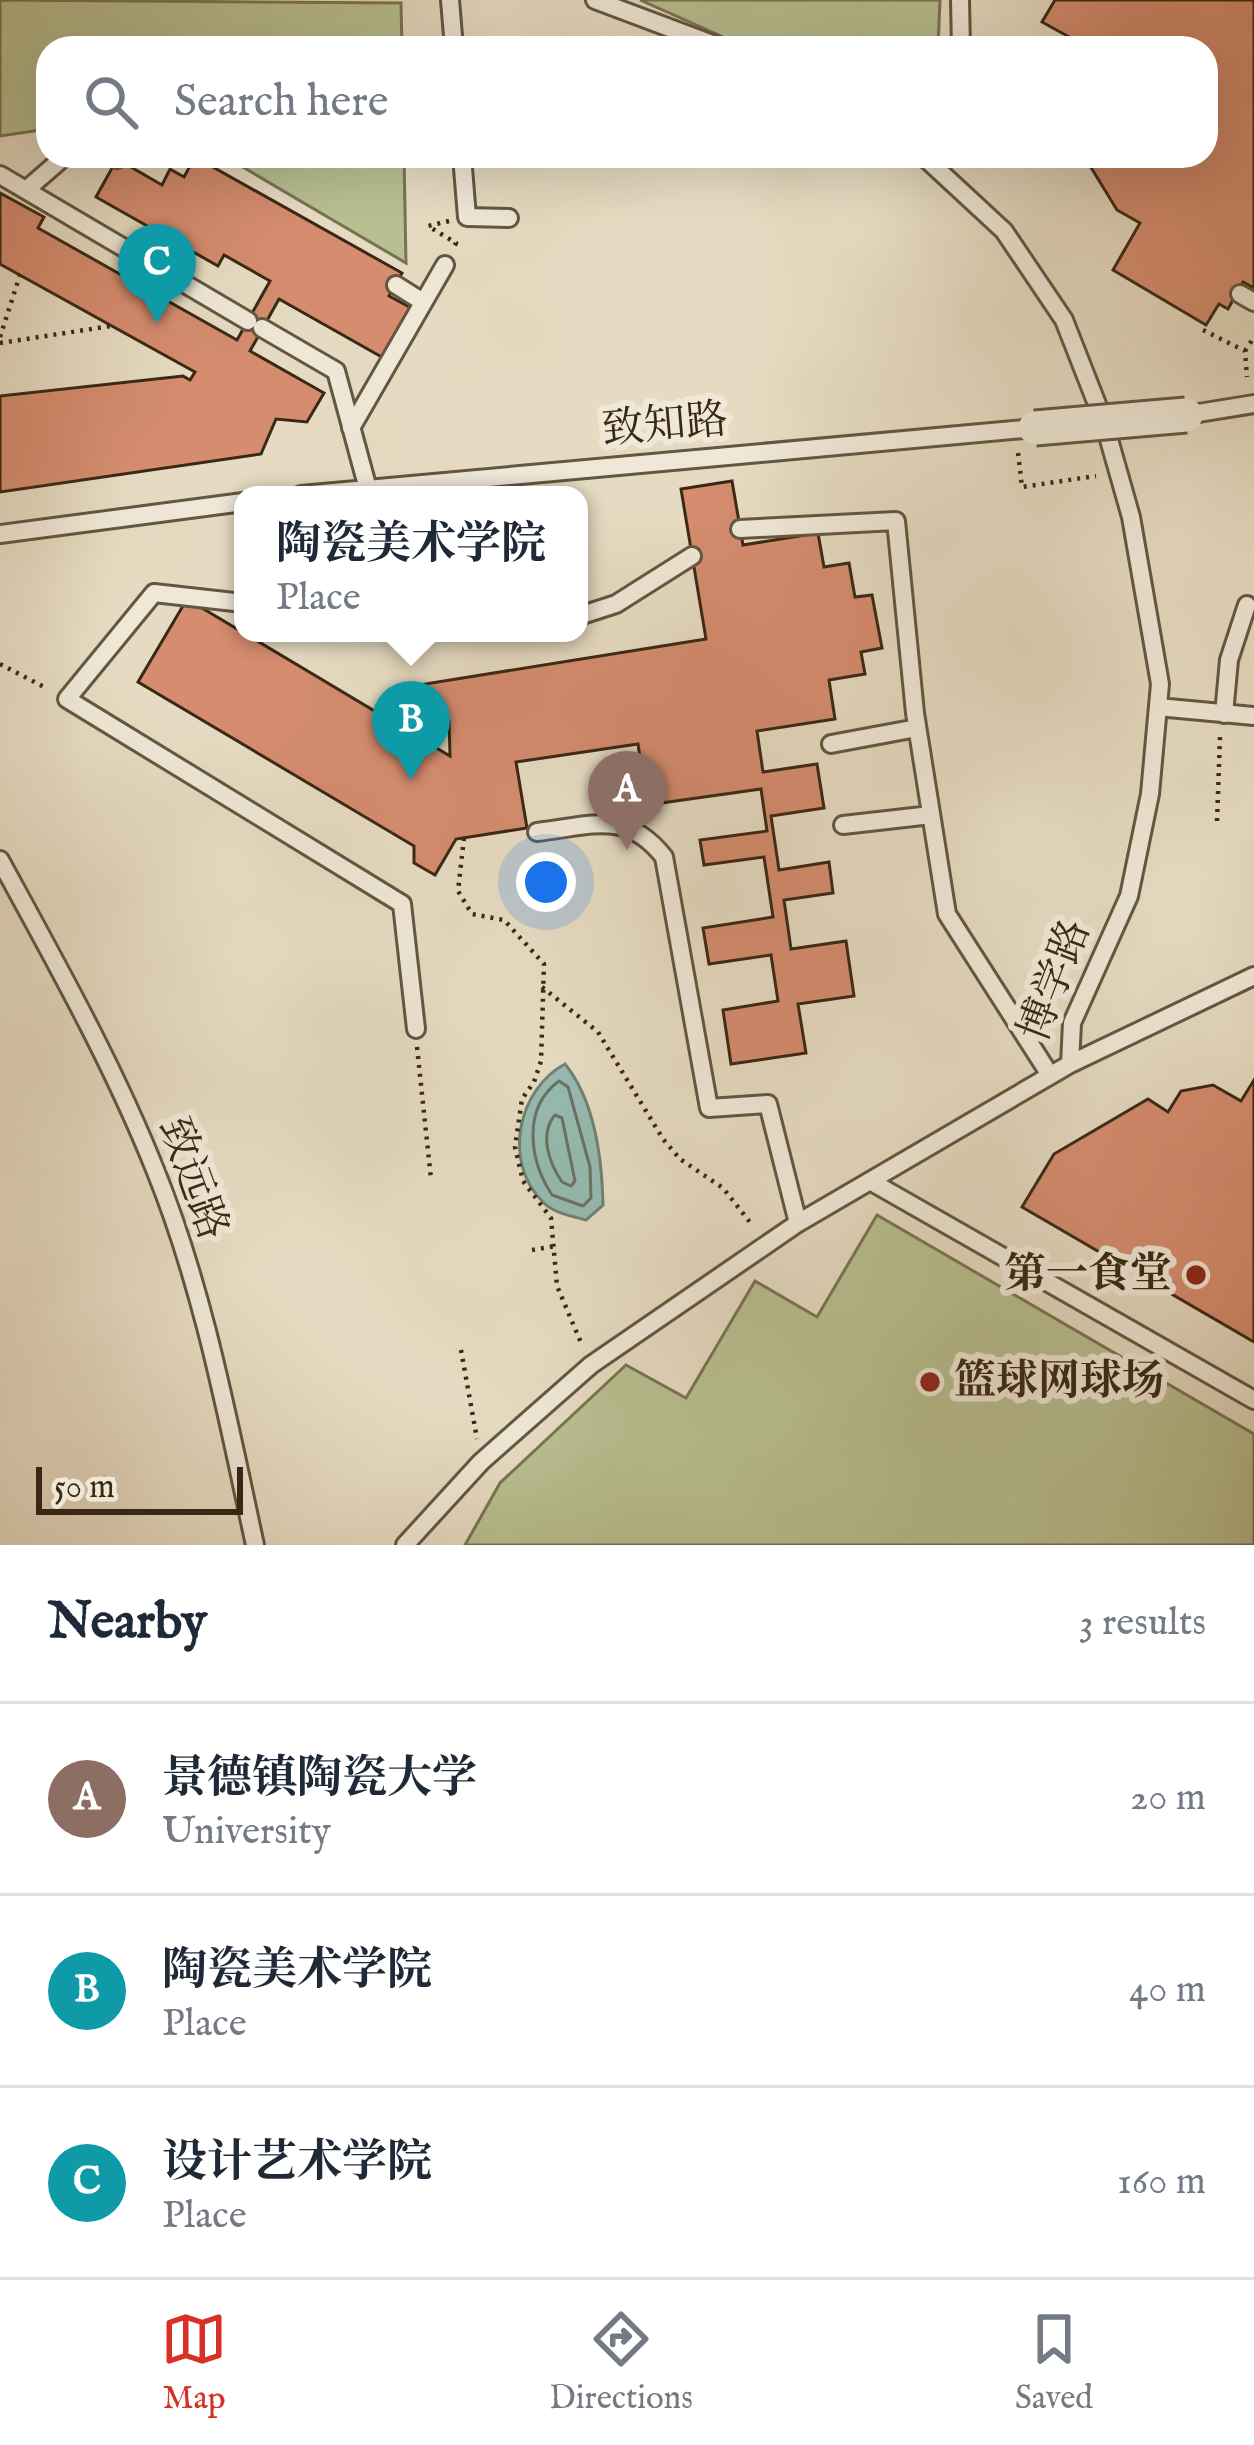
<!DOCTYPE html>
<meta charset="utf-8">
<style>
:root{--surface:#fff;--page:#f6f6f7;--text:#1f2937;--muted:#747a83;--line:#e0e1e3;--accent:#d93025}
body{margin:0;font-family:"IM FELL English","Noto Serif SC",serif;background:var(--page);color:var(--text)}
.scale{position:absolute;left:36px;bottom:30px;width:207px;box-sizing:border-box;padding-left:12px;border:6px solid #392914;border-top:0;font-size:33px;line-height:42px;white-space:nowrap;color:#392914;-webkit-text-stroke:9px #efe8d7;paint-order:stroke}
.you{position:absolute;left:546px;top:882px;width:42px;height:42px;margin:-30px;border:9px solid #fff;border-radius:50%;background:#1a73e8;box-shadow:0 0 0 18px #1a73e833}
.badge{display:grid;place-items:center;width:78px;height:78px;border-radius:50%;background:var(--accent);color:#fff;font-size:39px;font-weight:700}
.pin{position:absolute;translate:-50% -99px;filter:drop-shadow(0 3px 6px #0008)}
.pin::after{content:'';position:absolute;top:63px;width:42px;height:36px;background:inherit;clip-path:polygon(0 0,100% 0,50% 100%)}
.popup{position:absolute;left:234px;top:486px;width:354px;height:156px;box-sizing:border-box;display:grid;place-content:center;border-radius:24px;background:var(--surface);filter:drop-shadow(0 3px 9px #0005);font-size:39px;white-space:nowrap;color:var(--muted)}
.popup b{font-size:45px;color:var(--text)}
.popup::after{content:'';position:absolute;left:50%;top:100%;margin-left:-24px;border:24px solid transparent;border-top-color:var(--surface)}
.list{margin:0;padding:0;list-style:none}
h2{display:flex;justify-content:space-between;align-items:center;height:156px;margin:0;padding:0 48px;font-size:51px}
h2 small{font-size:39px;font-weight:400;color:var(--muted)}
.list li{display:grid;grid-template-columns:78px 1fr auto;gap:36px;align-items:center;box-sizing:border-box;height:192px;padding:0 48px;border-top:3px solid var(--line)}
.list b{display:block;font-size:45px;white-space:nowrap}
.list p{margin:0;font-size:39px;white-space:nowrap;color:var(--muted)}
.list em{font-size:39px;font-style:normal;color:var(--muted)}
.icon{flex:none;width:66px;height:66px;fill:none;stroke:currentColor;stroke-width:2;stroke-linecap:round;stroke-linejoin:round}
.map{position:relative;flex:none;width:1254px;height:1545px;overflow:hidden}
.search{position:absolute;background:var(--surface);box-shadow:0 12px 48px #0002;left:36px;right:36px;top:36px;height:132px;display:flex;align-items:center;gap:30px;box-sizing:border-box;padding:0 42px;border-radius:36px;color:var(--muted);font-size:45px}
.sheet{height:732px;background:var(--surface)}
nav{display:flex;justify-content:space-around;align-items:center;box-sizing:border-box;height:168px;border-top:3px solid var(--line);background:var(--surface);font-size:33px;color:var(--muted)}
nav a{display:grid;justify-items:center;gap:6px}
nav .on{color:var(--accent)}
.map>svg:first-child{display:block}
.green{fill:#b8bf91;stroke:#787452;stroke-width:3}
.water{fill:#96bbb2;stroke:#718173;stroke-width:3}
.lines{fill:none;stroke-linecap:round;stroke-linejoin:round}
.shore{stroke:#687263;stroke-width:3}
.building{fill:#d58c6f;stroke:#392914;stroke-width:3}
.lane-casing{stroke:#645640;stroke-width:22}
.path{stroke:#392914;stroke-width:4.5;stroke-dasharray:3 6;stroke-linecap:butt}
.lane{stroke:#efe8d7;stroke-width:16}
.street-bridge-casing{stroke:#645640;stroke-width:39;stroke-linecap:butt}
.street-bridge{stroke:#efe8d7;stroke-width:33}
.poi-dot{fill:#8f2418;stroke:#efe8d7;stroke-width:4.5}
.labels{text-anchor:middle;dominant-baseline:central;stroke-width:12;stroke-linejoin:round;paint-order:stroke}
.street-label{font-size:42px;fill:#392914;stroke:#efe8d7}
.poi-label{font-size:42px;font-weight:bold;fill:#392914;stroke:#efe8d7;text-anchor:end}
</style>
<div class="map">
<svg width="1254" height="1545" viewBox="0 0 1254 1545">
<rect width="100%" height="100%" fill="#e6dbc2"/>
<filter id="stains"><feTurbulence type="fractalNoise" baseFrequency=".00167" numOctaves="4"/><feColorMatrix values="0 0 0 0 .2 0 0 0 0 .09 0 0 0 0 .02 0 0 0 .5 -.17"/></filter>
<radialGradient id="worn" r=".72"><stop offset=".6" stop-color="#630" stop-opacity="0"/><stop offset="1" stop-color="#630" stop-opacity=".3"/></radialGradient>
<path class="green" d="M0,0L401,3L402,48H48V129L0,136Z
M640,0H940L938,48H748Z
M224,156H404L406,263Z
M877,1215L1254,1434V1545H465L500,1483L626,1365L686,1398L755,1281L817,1317Z"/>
<path class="water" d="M565,1064C595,1101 602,1158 603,1205L586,1220C572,1216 553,1213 543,1202C502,1162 518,1089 565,1064Z"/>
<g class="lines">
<path class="shore" d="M559,1081L568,1087L590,1167L591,1198L583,1206L552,1195C529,1160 522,1108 559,1081Z
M555,1115L562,1118L575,1181L571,1186L562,1182C549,1163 539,1134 555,1115Z"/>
</g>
<path class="building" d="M1055,0H1254V288L1243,282L1228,309L1219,304L1206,325L1113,270L1140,223L1117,210L1084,156H1206V48H1080L1082,44L1042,22Z
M195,157L402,273L389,296L415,310L387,360L279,299L250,351L324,393L307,422L276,419L261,454L0,492V396L183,376L190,380L195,372L0,264V193L44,217L38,228L237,340L270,281L224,255L218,266L96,197L117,159L162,185L170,169L184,177Z
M732,481L743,545L818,533L824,567L849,563L855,597L872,595L882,648L861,652L865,674L829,680L835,719L757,731L763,772L817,764L824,808L771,816L779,870L829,862L833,893L784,900L791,949L846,941L854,996L798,1004L806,1053L731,1064L723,1010L778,1001L771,955L709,964L703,928L773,917L764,857L704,865L700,840L767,831L761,789L647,805L638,744L516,762L527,828L456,839L435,875L414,863V846L138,682L187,599L450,756L449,720L425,684L706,639L681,489Z
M1254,1080V1342L1022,1207L1054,1154L1148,1099L1168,1112L1181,1091L1213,1085L1241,1101Z"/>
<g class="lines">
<g class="lane-casing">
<path id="lane" d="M450,0L454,48
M595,0L723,48
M960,0L961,48
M110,156L117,159
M462,156L467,217L509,218
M0,175L248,321
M26,190L65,156
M396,285L423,302
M1240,294L1254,302
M262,328L336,371L368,489
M1186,415L1254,404
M351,428L445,265
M301,495L1035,428
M740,529L896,521L915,713L947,914L1050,1075
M0,534L243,502
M243,603L154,593L67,699L402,904L416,1029
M579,616L616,604L692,556
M1158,707L1254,716
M1224,714L1229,660L1247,605
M831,744L917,728
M843,825L931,815
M537,832C591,826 626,809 664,857L709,1108L768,1104L798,1223
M0,860C56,963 113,1064 156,1172C204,1291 228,1421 255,1545
M1070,1064L1254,976
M870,1181L1254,1400
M405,1545L481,1462L591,1365L798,1223L1070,1064L1072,1023L1129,896L1150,794L1160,684L1131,517L1104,422L1064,320L1004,231L923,156"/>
</g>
<path class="path" d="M449,221L428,226L456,243L453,249
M1203,330L1245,351L1247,377
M0,337L20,275
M0,343L111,326
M1245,351L1254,337
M1018,453L1022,487L1096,476
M0,664L46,688
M1217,821L1220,737
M464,838L458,891L472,914L504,920L544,964L541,1061L534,1082L522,1099L515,1147L523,1181L551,1218L557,1286L582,1345
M542,987L598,1032L663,1139L680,1159L723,1188L753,1226
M417,1047L431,1179
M532,1250L556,1246
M461,1350L477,1439"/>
<use href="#lane" class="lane"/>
<g class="street-bridge-casing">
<path id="street-bridge" d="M1035,428L1186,415"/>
</g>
<use href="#street-bridge" class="street-bridge"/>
</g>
<g class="poi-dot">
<circle cx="1196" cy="1275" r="12"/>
<circle cx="930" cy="1382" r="12"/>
</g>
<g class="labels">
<g class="street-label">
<text transform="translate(665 426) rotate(-5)">致知路</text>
<text transform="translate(1056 981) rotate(-69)">博学路</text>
<text transform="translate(192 1179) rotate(70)">致远路</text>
</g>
<g class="poi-label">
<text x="1172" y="1275">第一食堂</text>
<text x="954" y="1382" text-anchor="start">篮球网球场</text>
</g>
</g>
<rect width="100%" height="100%" filter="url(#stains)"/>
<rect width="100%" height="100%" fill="url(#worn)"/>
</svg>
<div class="scale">50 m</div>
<div class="you"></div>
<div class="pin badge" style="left:627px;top:850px;background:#8d6e63">A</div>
<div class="pin badge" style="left:411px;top:780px;background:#0f9aa8">B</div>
<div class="popup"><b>陶瓷美术学院</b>Place</div>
<div class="pin badge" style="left:157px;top:323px;background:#0f9aa8">C</div>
<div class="search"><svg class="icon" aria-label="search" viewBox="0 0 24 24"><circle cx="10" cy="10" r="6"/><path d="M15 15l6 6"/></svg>Search here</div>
</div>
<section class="sheet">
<h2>Nearby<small>3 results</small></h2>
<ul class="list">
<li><span class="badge" style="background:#8d6e63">A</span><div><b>景德镇陶瓷大学</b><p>University</p></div><em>20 m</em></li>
<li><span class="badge" style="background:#0f9aa8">B</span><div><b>陶瓷美术学院</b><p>Place</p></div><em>40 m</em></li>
<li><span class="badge" style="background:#0f9aa8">C</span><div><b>设计艺术学院</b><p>Place</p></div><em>160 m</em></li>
</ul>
</section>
<nav>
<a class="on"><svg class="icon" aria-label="map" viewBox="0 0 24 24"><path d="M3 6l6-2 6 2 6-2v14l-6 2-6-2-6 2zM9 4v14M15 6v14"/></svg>Map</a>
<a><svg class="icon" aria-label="directions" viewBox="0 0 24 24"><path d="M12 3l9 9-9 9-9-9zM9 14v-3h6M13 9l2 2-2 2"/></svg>Directions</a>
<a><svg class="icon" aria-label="saved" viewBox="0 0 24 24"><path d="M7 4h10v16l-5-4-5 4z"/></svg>Saved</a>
</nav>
